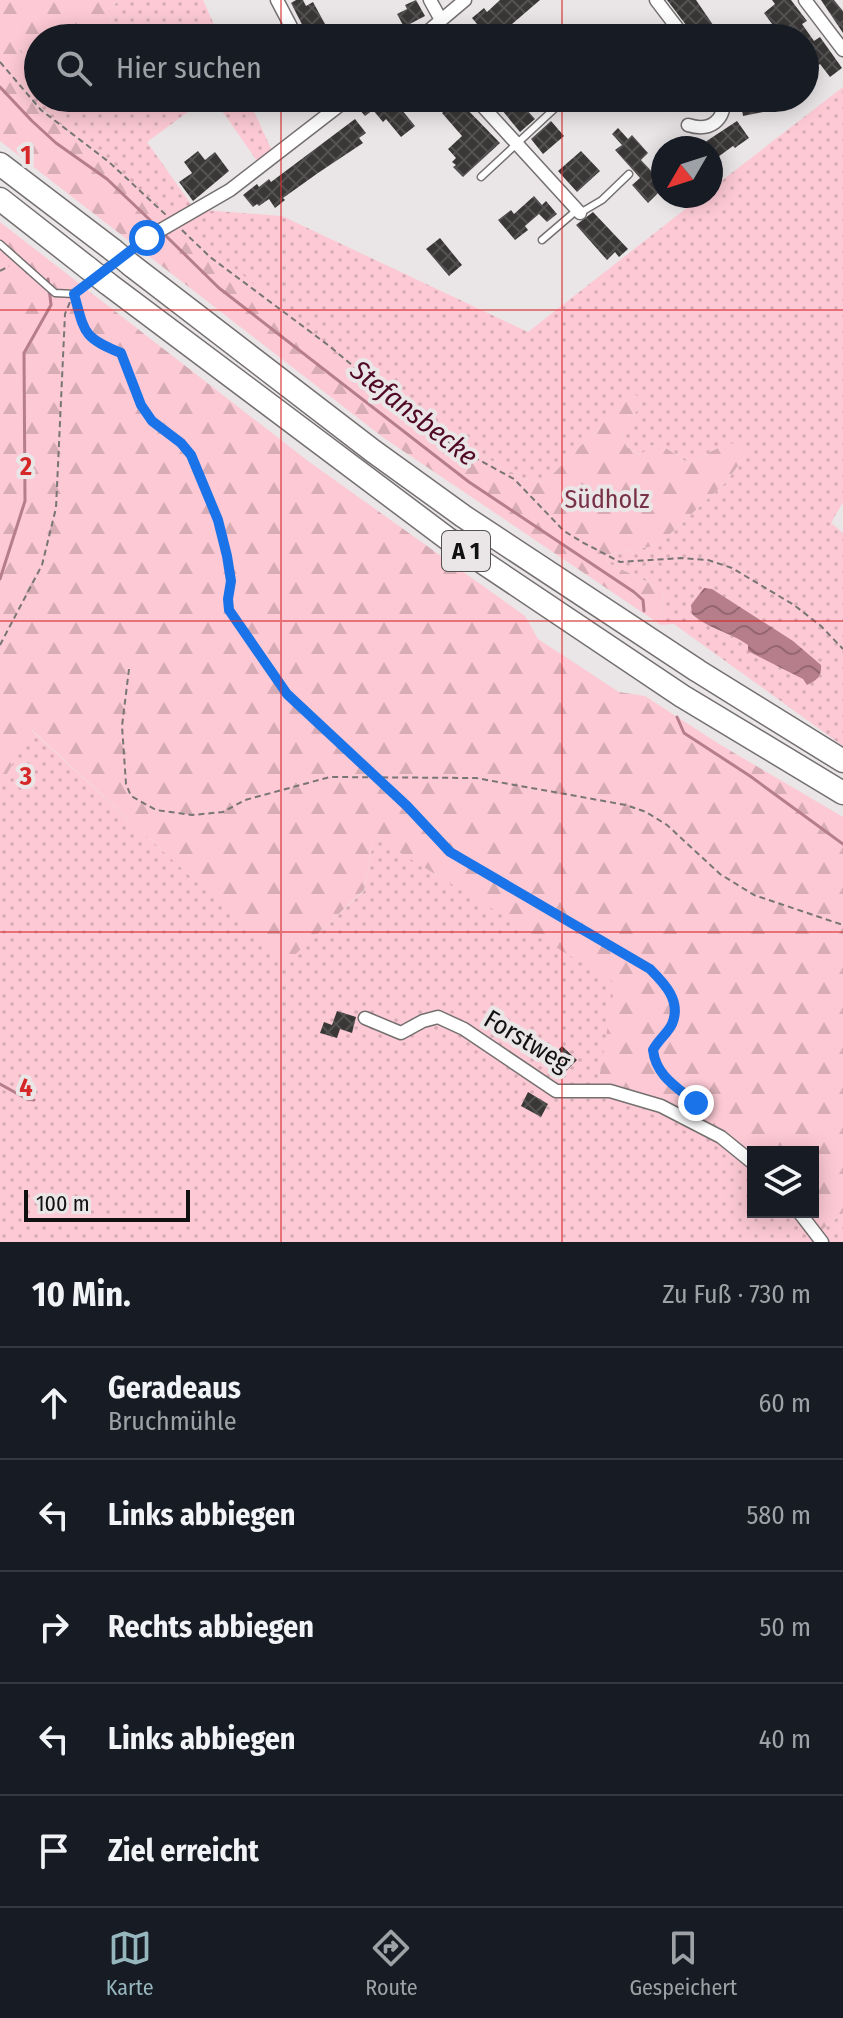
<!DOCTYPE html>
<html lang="de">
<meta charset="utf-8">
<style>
:root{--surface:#171b24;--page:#20242c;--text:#f1f3f6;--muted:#9ea1a6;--line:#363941;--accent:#96b6be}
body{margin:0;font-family:"Fira Sans Condensed",sans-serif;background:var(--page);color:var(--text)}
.controls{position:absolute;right:24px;bottom:24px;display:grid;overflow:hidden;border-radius:0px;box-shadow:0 4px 20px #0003}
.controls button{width:72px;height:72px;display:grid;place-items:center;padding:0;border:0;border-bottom:2px solid var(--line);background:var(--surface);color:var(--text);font:40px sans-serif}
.compass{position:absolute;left:651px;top:136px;width:72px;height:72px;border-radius:50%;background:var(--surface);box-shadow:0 4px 20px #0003;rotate:231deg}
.scale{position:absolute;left:24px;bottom:20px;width:166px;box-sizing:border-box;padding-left:8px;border:4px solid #121111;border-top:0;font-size:22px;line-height:28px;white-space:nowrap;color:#121111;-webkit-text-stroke:6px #eae6e7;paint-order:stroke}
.stop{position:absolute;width:24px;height:24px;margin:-18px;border:6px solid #1a73e8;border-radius:50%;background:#fff}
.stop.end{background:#1a73e8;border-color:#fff;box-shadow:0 2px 8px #0008}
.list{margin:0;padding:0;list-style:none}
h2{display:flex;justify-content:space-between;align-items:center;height:104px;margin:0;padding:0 32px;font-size:34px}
h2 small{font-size:26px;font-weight:400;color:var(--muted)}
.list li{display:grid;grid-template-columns:52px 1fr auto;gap:24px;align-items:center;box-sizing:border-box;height:112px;padding:0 32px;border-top:2px solid var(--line)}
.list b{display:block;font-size:30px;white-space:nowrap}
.list p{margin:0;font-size:26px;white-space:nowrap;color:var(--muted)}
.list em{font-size:26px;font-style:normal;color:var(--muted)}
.icon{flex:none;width:44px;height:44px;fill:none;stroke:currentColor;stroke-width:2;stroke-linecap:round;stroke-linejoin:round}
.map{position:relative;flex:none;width:843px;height:1242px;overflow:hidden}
.search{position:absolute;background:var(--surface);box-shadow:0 4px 20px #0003;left:24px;right:24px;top:24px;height:88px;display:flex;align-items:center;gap:20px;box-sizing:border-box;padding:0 28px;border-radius:44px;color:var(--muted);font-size:30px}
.sheet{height:664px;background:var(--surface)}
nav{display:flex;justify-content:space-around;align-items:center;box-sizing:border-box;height:112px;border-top:2px solid var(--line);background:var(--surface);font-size:22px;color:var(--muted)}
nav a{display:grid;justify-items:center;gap:4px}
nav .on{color:var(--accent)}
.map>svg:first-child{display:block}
.grass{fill:url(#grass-dots)}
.forest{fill:url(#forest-firs)}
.water{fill:url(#water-waves)}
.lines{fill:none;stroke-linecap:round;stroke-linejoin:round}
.stream{stroke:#b67e8b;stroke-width:3}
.building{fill:url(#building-cross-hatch)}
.lane-casing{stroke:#747070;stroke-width:9}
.street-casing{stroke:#747070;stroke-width:15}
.highway-casing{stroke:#747070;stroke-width:25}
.path{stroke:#787576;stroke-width:2;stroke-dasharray:6 4;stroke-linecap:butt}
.lane{stroke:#fff;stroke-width:6}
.street{stroke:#fff;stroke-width:12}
.highway{stroke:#fff;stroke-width:22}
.highway-bridge-casing{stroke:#747070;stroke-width:25;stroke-linecap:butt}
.highway-bridge{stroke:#fff;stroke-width:22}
.route{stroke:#1a73e8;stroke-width:10}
.grid{fill:none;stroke:#d62828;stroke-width:2;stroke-opacity:0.55}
.labels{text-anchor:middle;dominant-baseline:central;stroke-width:8;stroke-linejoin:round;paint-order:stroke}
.shield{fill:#eae6e7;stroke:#535151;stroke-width:2}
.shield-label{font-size:24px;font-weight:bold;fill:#121111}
.park-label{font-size:26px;fill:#783146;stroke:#eae6e7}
.street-label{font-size:26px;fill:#121111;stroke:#eae6e7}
.water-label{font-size:28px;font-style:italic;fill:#500a25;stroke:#eae6e7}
.grid-label{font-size:26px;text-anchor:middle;font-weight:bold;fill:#d62828;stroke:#eae6e7;stroke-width:8;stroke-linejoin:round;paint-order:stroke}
</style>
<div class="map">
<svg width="843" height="1242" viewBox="0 0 843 1242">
<defs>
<pattern id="grass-dots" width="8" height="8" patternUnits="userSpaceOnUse" patternTransform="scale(2)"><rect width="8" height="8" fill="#fcc9d4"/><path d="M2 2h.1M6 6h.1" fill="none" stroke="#d7acb5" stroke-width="1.8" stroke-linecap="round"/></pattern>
<pattern id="forest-firs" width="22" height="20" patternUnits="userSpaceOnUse" patternTransform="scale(2)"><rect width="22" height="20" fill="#fcc9d4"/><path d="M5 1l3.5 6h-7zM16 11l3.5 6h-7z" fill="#d7acb5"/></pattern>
<pattern id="water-waves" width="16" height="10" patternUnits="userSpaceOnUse" patternTransform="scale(2)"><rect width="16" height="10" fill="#b67e8b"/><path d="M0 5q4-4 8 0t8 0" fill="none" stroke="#936670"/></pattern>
<pattern id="building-cross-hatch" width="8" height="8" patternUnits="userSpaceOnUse" patternTransform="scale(2)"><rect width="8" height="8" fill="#3a3737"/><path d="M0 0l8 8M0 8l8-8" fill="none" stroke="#535151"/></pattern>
</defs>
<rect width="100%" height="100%" fill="#eae6e7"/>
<path class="grass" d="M119,0H203L220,38H115L109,10Z
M38,41V98H207L147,142L193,207L172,218L30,99L36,83L19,49Z
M843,87V502L831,523L843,533V746L674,624L661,625L664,590L606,562L608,555L658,545L725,483L749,451L726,444L688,463L660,444L651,446L641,455L627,447L620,433L642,404L632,394L545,482L523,479L412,414L177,223L204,210L282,216L528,332L702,196H711V189Z
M213,98H248L272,151L257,161Z
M31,730L285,963L364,891L374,837L616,983L598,1085L719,1138L753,1165V1212H796L818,1233L843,1213V1242H0V786Z"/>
<path class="forest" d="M0,0H119L109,10L115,38H83L71,26L44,38H38V41L19,49L36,84L30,100L412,414L523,479L545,482L632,394L639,396L642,404L620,433L627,447L640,455L651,446L660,444L688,463L726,444L743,442L749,451L725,483L658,545L608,555L606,562L664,590L661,625L384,438L0,141Z
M0,222L308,461L525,616L538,639L619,692L645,696L719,744L843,817V1213L818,1233L802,1212H813V1152H753V1160L665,1106L598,1085L615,983L374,837L364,890L285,964L32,730L0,786Z"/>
<path class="water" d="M704,588L712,589L793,641L821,665C822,677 817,680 807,685L803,679L748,651V645C730,632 708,629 692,614L691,605Z"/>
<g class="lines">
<path class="stream" d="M0,87L32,121L56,143L107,179L150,220
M166,236L219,288L469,482L634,592L643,600L644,611
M0,579L25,501L24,353L51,305L48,279
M677,717L684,733L750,776L843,844
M0,1084L27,1099L34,1100"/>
</g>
<path class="building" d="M296,0H303L306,6L313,2L325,24L320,27L325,38H309L291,3Z
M416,0L425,16L404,27L397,14L407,9L405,5Z
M500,0H540L512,24L514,34L509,38H472L482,30L472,18L484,8L487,12Z
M667,0H696L722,38H696Z
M772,0H791L807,21L802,24L814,41L820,37L842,68L830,77L820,64L805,74V56L811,52L805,44V38H801L792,27L781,36L764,13L775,4Z
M821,0H834L843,11V33Z
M372,98H392L415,126L401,137L386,119L383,122L373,110L365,116L359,109Z
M441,98H456L500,143L463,177L453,167L456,165L452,162L456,158L448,149L462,136L442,113L449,107Z
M492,98H516L535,119L520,132Z
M740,98H761L763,112L743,116Z
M355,119L366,133L359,138L363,143L318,173L283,198L285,200L275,208L269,199L259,206L257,204L253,207L243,195L257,184L259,187L269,179L271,182Z
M551,121L564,136L543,154L531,139Z
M737,121L749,138L739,145L735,148L733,146L711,162V148H696Z
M618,128L628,139L632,135L648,153L641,160L658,178L663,173V188L648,203L632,185L640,178L615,150L622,145L612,134Z
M198,151L205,160L215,152L229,171L193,201L179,182L192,173L184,162Z
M581,151L600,171L577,192L558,171Z
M534,196L542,205L546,201L557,214L547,222L539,214L525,226L528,230L515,240L498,220L511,210L514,214Z
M593,212L628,249L619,257L615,252L607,260L576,225Z
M440,238L462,265L449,276L426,249Z
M337,1011L356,1017L352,1033L340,1029L337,1038L320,1033L324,1022L332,1025Z
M562,1046L577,1060L564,1073L550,1059Z
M528,1092L548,1104L541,1117L521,1106Z"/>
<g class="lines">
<g class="lane-casing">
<path id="lane" d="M662,38L676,27
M481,177L566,98
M580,213L602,200L629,174
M542,240L577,210
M0,244L55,293L74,294L93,279
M101,272L147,238"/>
</g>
<g class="street-casing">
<path id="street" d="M277,0L297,38
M430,0L441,20
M656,0L685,38
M805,0L843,50
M420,38L465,0
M475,98L580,213
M688,125C710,132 725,121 724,98
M147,238L230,190L349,98
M365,1018L401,1033L423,1021L438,1017L464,1029L556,1091H610L661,1106L721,1137L753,1163
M799,1212L822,1242"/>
</g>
<g class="highway-casing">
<path id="highway" d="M0,164L113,250
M0,199L88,268
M131,265L373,451L463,516L698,671L843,761
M107,283L448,539L682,696L843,793"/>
</g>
<path class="path" d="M0,62L41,110L109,162L166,215
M182,230L210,257L328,345L425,426L459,449L514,479L564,531L582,542L620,562L681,558L708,560L732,568L794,605L821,626L843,649
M0,271L9,266
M76,303C87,339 87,338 121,353L141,405L152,421L181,443L191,455L218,520L227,556L231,581L229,610L287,694L378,779L450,852L650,969C664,983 682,1002 672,1024C667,1033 658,1040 653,1050C656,1083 688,1088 703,1115
M0,645L42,565L56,508L65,314L70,302
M129,669L122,726L126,784L131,796L156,810L192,815L223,812L245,800L330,777L476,778L626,805L646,812L667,825L720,874L754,895L843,925"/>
<use href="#lane" class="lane"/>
<use href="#street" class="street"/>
<use href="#highway" class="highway"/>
<g class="highway-bridge-casing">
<path id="highway-bridge" d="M113,250L131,265
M88,268L107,283"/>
</g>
<use href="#highway-bridge" class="highway-bridge"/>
</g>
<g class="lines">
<path class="route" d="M147,238L74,294C85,333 82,337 121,353L141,405L152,421L181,443L191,455L218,520L227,556L231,581L228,599L229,610L287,694L407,806L450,852L650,969C664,983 682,1001 672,1024C668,1033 658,1040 653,1050C656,1076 677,1087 696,1103"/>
</g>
<path class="grid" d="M281,0V38M562,0V38M281,98V1242M562,98V1242M0,310H843M0,621H843M0,932H843"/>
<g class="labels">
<rect class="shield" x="442" y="531" width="48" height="40" rx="6"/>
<g class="shield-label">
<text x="466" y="551">A 1</text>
</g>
<g class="park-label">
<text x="607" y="499">Südholz</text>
</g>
<g class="street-label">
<text transform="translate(527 1041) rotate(31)">Forstweg</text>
</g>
<g class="water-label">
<text transform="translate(414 413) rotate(38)">Stefansbecke</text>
</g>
</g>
<g class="grid-label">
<text x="26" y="164">1</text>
<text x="26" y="475">2</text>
<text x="26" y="785">3</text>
<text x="26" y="1096">4</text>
</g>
</svg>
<div class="controls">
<button><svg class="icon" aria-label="layers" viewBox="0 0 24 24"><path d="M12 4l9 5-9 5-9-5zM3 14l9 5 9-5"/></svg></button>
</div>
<svg class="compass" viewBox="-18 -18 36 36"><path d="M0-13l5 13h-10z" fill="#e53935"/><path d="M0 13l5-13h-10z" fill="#9ea1a6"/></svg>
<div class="scale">100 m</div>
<div class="stop" style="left:147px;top:238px"></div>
<div class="stop end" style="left:696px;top:1103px"></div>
<div class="search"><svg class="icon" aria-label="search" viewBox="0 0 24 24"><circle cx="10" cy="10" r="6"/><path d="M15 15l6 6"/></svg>Hier suchen</div>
</div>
<section class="sheet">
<h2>10 Min.<small>Zu Fuß · 730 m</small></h2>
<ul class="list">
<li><svg class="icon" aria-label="ahead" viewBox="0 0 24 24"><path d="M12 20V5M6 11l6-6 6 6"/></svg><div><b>Geradeaus</b><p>Bruchmühle</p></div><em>60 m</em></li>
<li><svg class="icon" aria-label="left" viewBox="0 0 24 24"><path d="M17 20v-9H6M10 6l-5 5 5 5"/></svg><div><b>Links abbiegen</b></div><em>580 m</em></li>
<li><svg class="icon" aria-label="right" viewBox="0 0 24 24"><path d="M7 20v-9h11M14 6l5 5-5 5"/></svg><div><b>Rechts abbiegen</b></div><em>50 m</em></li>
<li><svg class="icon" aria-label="left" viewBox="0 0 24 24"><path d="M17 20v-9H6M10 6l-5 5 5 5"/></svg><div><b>Links abbiegen</b></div><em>40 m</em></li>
<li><svg class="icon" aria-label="arrive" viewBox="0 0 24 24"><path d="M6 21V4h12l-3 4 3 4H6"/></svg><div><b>Ziel erreicht</b></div></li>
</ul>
</section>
<nav>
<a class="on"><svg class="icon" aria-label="map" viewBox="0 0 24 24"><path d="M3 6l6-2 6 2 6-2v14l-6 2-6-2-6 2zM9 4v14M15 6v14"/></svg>Karte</a>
<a><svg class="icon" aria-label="directions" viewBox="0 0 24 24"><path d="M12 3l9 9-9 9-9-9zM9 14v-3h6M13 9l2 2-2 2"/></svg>Route</a>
<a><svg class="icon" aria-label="saved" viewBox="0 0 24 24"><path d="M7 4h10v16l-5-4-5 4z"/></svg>Gespeichert</a>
</nav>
